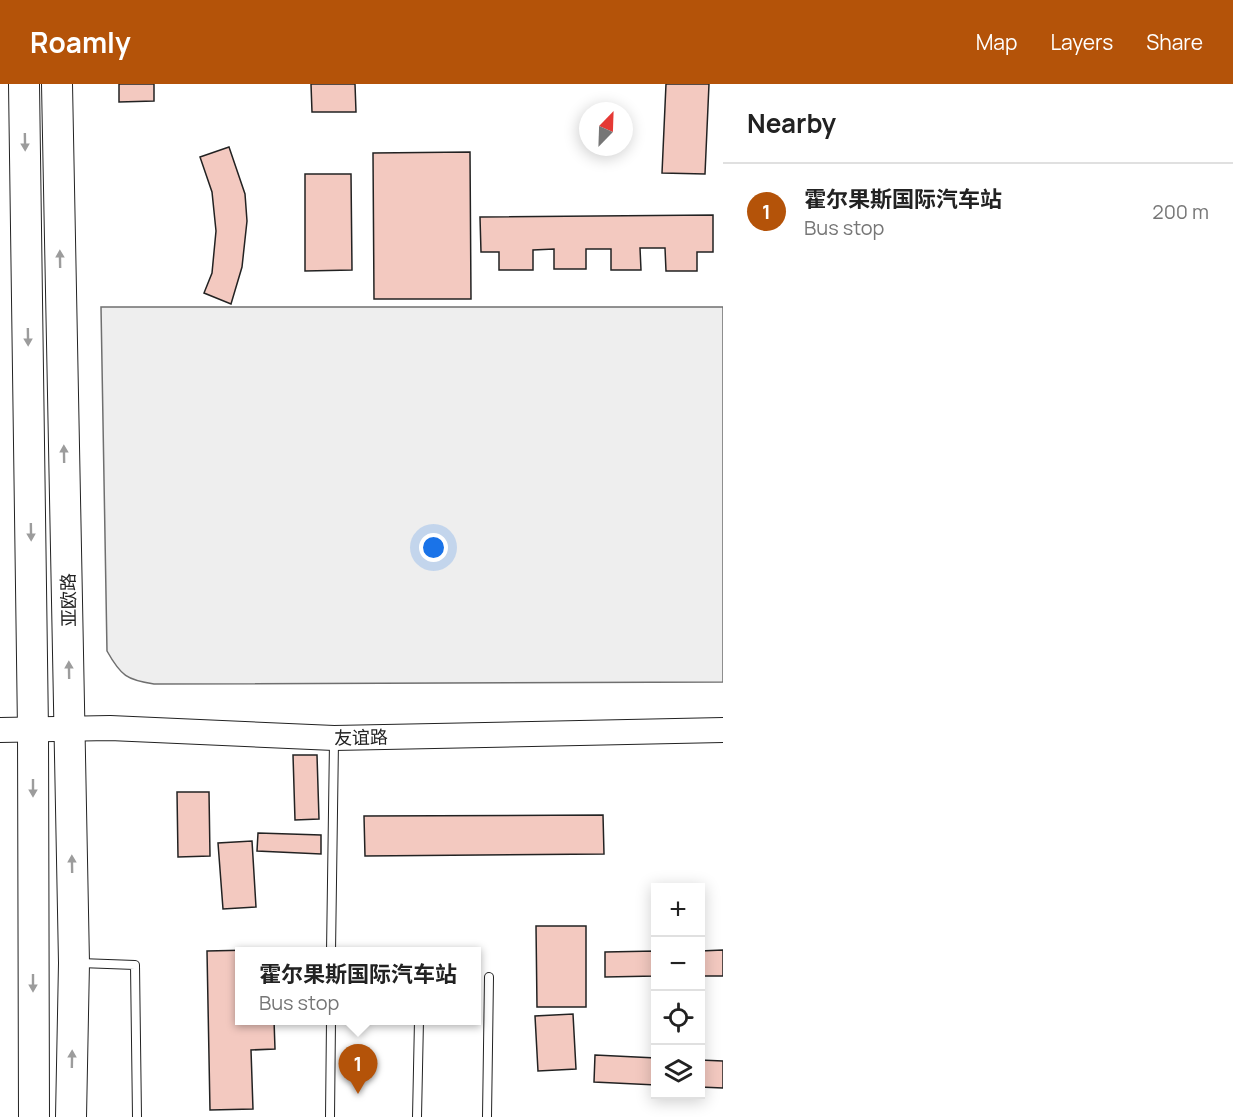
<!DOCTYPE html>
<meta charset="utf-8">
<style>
:root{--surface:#fff;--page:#f6f6f6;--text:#222;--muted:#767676;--line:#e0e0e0;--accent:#b45309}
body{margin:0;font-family:Manrope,"Noto Sans SC",sans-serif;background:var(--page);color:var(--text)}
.controls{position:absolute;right:18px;bottom:18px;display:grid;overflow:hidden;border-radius:0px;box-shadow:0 3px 15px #0003}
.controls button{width:54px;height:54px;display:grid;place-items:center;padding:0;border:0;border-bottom:2px solid var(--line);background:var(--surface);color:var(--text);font:30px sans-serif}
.compass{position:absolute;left:579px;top:18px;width:54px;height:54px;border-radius:50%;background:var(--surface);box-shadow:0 3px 15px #0003;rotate:23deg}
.you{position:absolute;left:434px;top:464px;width:21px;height:21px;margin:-15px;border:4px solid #fff;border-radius:50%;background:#1a73e8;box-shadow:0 0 0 9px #1a73e833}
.badge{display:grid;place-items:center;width:39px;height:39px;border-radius:50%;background:var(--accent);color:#fff;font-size:20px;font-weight:700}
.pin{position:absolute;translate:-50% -50px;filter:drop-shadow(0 2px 3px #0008)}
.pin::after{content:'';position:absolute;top:32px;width:21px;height:18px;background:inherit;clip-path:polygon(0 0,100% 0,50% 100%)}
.popup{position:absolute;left:235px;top:863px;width:246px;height:78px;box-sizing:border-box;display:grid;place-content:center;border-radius:0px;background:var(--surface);filter:drop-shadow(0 2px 4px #0005);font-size:20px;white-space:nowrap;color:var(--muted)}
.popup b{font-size:22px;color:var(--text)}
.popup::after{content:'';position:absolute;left:50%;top:100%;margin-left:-12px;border:12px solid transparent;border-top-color:var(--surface)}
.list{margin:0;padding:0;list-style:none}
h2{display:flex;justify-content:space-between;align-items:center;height:78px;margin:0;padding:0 24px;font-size:26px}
h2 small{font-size:20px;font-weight:400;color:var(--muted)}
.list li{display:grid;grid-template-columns:39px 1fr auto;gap:18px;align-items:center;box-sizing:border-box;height:96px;padding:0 24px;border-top:2px solid var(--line)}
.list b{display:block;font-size:22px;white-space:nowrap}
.list p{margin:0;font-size:20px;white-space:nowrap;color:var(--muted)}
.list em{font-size:20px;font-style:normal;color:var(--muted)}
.icon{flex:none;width:33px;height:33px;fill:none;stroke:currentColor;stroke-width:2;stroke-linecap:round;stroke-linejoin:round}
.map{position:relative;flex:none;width:723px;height:1033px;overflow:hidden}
header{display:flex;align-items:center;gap:36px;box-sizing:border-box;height:84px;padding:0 30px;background:var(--accent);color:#fff}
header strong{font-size:28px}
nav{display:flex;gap:33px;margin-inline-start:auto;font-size:21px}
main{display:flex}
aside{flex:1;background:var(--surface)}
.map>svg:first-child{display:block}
.green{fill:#eee;stroke:#6f6f6f;stroke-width:1.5}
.building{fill:#f3c9c0;stroke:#222;stroke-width:1.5}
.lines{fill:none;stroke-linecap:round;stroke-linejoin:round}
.lane-casing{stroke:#222;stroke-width:10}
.secondary-casing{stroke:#222;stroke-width:26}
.highway-casing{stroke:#222;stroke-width:32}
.lane{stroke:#fff;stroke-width:8}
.secondary{stroke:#fff;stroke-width:24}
.highway{stroke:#fff;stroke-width:30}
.oneway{fill:#9c9c9c}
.labels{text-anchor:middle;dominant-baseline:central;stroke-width:4.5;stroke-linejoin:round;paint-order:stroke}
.street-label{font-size:18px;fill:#222;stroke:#fff}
</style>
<header>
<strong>Roamly</strong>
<nav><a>Map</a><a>Layers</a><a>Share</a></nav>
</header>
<main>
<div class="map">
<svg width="723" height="1033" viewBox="0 0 723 1033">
<rect width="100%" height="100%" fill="#fff"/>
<path class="green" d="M101,223H723V598L154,600C127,596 121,592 107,567Z"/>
<path class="building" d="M119,0H154V17L119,18Z
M311,0H355L356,28H312Z
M666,0H709L705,90L662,89Z
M229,63L245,110L247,137L242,183L231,220L204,209L212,189L216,147L212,108L200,73Z
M470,68L471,215H374L373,69Z
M305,90H351L352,186L305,187Z
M713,131V168H697V187H666L665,164H640L641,186H611V165H586V185H554V165L533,166V186H499V168H481L480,133Z
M293,671H317L319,735L295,736Z
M177,708H209L210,772L178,773Z
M603,731L604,770L365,772L364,732Z
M258,749L321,751V770L257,767Z
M252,757L256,823L223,825L218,759Z
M536,842H586V923H537Z
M252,866L240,868V936H274L275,965L251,966L253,1025L210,1026L207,867Z
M723,866V892H700V867Z
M656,867V892L605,893V868Z
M573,930L576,985L538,987L535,932Z
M595,971L656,974V1001L594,998Z
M700,976L723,977V1004L700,1003Z"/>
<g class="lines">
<g class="lane-casing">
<path id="lane" d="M331,868L334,657
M80,879L135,881L137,1033
M330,1033L331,936
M417,1033L419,936
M487,1033L489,893"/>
</g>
<g class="secondary-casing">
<path id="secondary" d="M0,646L110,644L334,654L723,646"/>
</g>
<g class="highway-casing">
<path id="highway" d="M24,0L33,646L34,1033
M57,0L74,879L71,1033"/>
</g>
<use href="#lane" class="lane"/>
<use href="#secondary" class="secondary"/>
<use href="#highway" class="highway"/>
</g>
<defs><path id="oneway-solid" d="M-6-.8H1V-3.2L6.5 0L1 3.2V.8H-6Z" transform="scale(1.5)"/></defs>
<g class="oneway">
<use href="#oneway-solid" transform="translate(25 58) rotate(89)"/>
<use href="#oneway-solid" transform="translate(60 175) rotate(-91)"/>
<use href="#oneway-solid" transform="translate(28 253) rotate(89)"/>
<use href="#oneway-solid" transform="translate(64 370) rotate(-91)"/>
<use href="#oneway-solid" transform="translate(31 448) rotate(89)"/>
<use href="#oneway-solid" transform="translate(69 586) rotate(-91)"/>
<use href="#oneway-solid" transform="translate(33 704) rotate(90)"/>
<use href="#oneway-solid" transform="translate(72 780) rotate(-91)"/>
<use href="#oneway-solid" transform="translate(33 899) rotate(90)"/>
<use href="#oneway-solid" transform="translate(72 975) rotate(-89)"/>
</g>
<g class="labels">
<g class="street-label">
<text transform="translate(68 516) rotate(-91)">亚欧路</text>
<text transform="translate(361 653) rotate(-1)">友谊路</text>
</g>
</g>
</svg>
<div class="controls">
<button>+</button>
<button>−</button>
<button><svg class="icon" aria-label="locate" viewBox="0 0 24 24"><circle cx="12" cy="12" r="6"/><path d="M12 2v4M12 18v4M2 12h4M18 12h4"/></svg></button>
<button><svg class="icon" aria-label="layers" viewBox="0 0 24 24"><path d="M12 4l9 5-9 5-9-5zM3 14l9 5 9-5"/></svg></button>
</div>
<svg class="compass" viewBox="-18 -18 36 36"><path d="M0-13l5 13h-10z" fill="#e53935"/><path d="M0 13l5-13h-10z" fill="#767676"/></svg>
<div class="you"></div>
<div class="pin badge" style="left:358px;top:1010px">1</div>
<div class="popup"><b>霍尔果斯国际汽车站</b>Bus stop</div>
</div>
<aside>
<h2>Nearby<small></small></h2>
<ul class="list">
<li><span class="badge">1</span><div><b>霍尔果斯国际汽车站</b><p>Bus stop</p></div><em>200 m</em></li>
</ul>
</aside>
</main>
